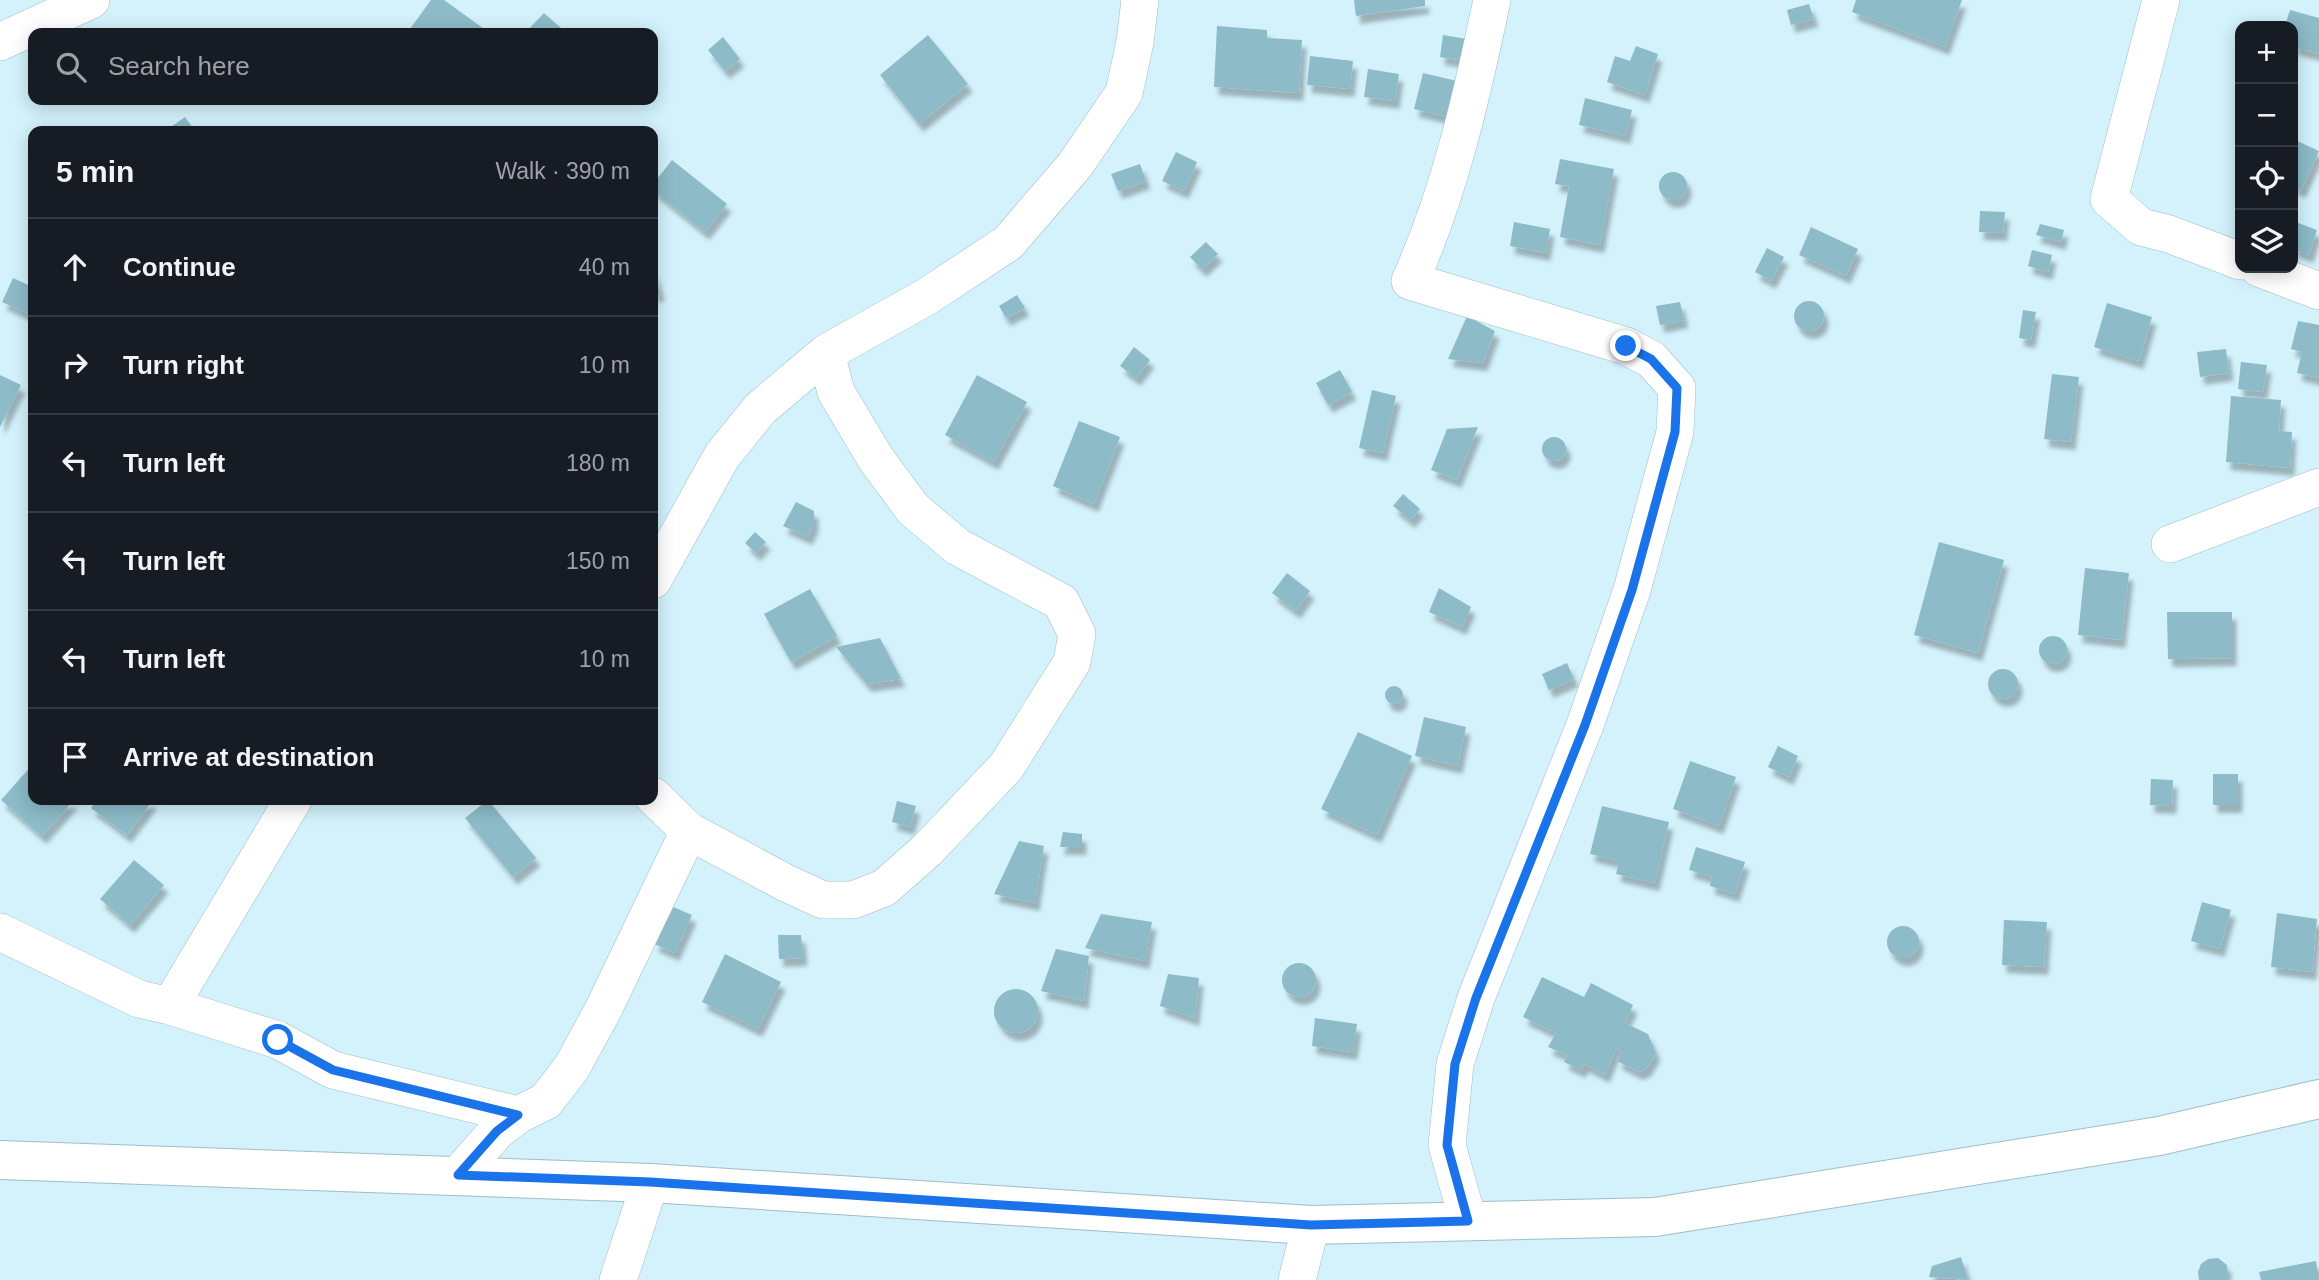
<!DOCTYPE html>
<meta charset="utf-8">
<style>
:root{--surface:#171b24;--page:#242831;--text:#f1f3f6;--muted:#9ea1a6;--line:#363941}
body{margin:0;font-family:Helvetica,sans-serif;background:var(--page);color:var(--text)}
.controls{position:absolute;right:21px;top:21px;display:grid;overflow:hidden;border-radius:14px;box-shadow:0 4px 18px #0003}
.controls button{width:63px;height:63px;display:grid;place-items:center;padding:0;border:0;border-bottom:2px solid var(--line);background:var(--surface);color:var(--text);font:35px sans-serif}
.stop{position:absolute;width:21px;height:21px;margin:-16px;border:5px solid #1a73e8;border-radius:50%;background:#fff}
.stop.end{background:#1a73e8;border-color:#fff;box-shadow:0 2px 7px #0008}
.list{margin:0;padding:0;list-style:none}
h2{display:flex;justify-content:space-between;align-items:center;height:91px;margin:0;padding:0 28px;font-size:30px}
h2 small{font-size:23px;font-weight:400;color:var(--muted)}
.list li{display:grid;grid-template-columns:46px 1fr auto;gap:21px;align-items:center;box-sizing:border-box;height:98px;padding:0 28px;border-top:2px solid var(--line)}
.list b{display:block;font-size:26px;white-space:nowrap}
.list em{font-size:23px;font-style:normal;color:var(--muted)}
.icon{flex:none;width:38px;height:38px;fill:none;stroke:currentColor;stroke-width:2;stroke-linecap:round;stroke-linejoin:round}
.map{position:relative;flex:none;width:2319px;height:1280px;overflow:hidden}
.search{position:absolute;background:var(--surface);box-shadow:0 4px 18px #0003;left:28px;top:28px;width:630px;height:77px;display:flex;align-items:center;gap:18px;box-sizing:border-box;padding:0 24px;border-radius:14px;color:var(--muted);font-size:26px}
.panel{position:absolute;background:var(--surface);box-shadow:0 4px 18px #0003;left:28px;top:126px;width:630px;height:679px;border-radius:14px}
.map>svg:first-child{display:block}
.building{fill:#8dbbc8;filter:url(#shadow)}
.lines{fill:none;stroke-linecap:round;stroke-linejoin:round}
.minor-casing{stroke:#9fbdc5;stroke-width:38}
.tertiary-casing{stroke:#9fbdc5;stroke-width:40}
.minor{stroke:#fff;stroke-width:37}
.tertiary{stroke:#fff;stroke-width:38}
.route{stroke:#1a73e8;stroke-width:9}
</style>
<div class="map">
<svg width="2319" height="1280" viewBox="0 0 2319 1280">
<defs>
<filter id="shadow"><feDropShadow dx="4.5" dy="8" stdDeviation="2" flood-color="#0004"/></filter>
</defs>
<rect width="100%" height="100%" fill="#d3f2fb"/>
<path class="building" d="M431,0H444L487,31L485,33H407Z
M1354,0H1425V6L1356,16Z
M1856,0H1962L1945,47L1852,12Z
M1809,4L1814,19L1791,25L1787,10Z
M2290,10L2319,18V54L2293,47V26H2285Z
M544,13L561,28L556,33H525Z
M1217,26L1267,30V38L1302,40L1299,93L1214,87Z
M928,35L968,84L919,124L880,75Z
M1443,35L1467,39L1465,61L1440,57Z
M723,37L740,59L725,71L708,50Z
M1636,46L1658,54L1645,95L1607,82L1615,56L1630,61Z
M1310,56L1353,61L1350,89L1307,85Z
M1368,69L1399,74L1395,101L1364,97Z
M1423,73L1457,81L1447,117L1414,109Z
M1585,98L1632,110L1626,136L1579,125Z
M185,117L195,131H165Z
M2293,139L2319,151L2301,190L2293,187Z
M1176,152L1197,162L1184,191L1162,181Z
M1560,159L1614,169L1600,245L1560,237L1569,186L1555,184Z
M672,160L727,204L705,232L653,190V184Z
M1140,164L1146,181L1118,191L1111,174Z
M1659 186a14 14 0 1 1 28 0a14 14 0 1 1-28 0Z
M1980,211L2005,212L2003,233L1979,232Z
M2293,221L2317,230L2309,255L2293,249Z
M1514,222L1550,229L1546,253L1510,246Z
M2040,224L2064,230L2061,242L2036,235Z
M1811,227L1858,249L1846,276L1799,255Z
M1206,242L1218,254L1202,269L1190,257Z
M1767,248L1784,257L1771,281L1755,272Z
M2032,250L2052,255L2048,272L2028,266Z
M654,267L660,294H653Z
M13,278L33,287V316L2,302Z
M1017,295L1025,308L1006,318L999,306Z
M1794 316a15 15 0 1 1 30 0a15 15 0 1 1-30 0Z
M1680,302L1684,320L1660,325L1656,306Z
M2107,303L2152,317L2139,361L2094,347Z
M2023,310L2036,312L2031,340L2019,338Z
M1467,316L1495,331L1483,363L1448,359Z
M2298,321L2319,325V378L2297,373L2302,352L2291,349Z
M1134,347L1150,360L1136,378L1120,366Z
M2226,349L2229,373L2200,377L2197,352Z
M2241,362L2267,365L2263,392L2238,389Z
M1340,370L1352,392L1328,405L1316,383Z
M2052,374L2079,377L2071,442L2044,439Z
M0,375L21,385L0,427Z
M977,375L1027,402L994,462L945,435Z
M1372,390L1396,396L1383,453L1359,448Z
M2231,396L2281,400L2279,431L2292,432L2290,468L2226,462Z
M1079,421L1120,437L1094,504L1053,486Z
M1478,427L1457,480L1431,470L1447,429Z
M1542 449a12 12 0 1 1 24 0a12 12 0 1 1-24 0Z
M1403,494L1420,509L1410,520L1393,506Z
M796,502L814,511V524L808,537L783,526Z
M755,532L766,542L756,553L745,543Z
M1939,542L2004,560L1978,653L1914,635Z
M2085,568L2129,573L2121,640L2078,635Z
M1287,573L1310,591L1296,611L1272,593Z
M1439,588L1471,607L1462,627L1429,612Z
M810,589L837,636L791,662L764,614Z
M2167,612H2232V658L2168,659Z
M2039 650a14 14 0 1 1 28 0a14 14 0 1 1-28 0Z
M880,638L901,679L867,684L836,647Z
M1567,663L1574,679L1549,690L1542,674Z
M1988 684a15 15 0 1 1 30 0a15 15 0 1 1-30 0Z
M1385 695a9 9 0 1 1 18 0a9 9 0 1 1-18 0Z
M1424,717L1466,727L1458,766L1415,756Z
M1358,732L1412,756L1377,835L1321,809Z
M1778,746L1798,756L1789,777L1768,767Z
M1690,761L1736,777L1719,826L1673,809Z
M33,764V800H74L42,836L1,800Z
M2213,774H2238V805H2213Z
M2151,779L2173,780L2172,806L2150,805Z
M97,800H153L127,835L91,808Z
M488,800L536,858L513,877L465,818Z
M897,801L916,806L910,827L892,822Z
M1602,806L1669,822L1655,883L1616,874L1619,861L1590,854Z
M1063,832L1082,834V847H1060Z
M1019,841L1044,846L1035,903L994,894Z
M1696,847L1745,862L1735,894L1710,886L1712,877L1689,870Z
M134,860L164,885L130,925L100,899Z
M2202,902L2231,910L2220,949L2191,941Z
M671,906L692,915L675,953L654,944Z
M2277,913L2317,919L2312,972L2271,967Z
M1101,914L1152,922L1145,961L1085,948Z
M2004,920L2047,922L2044,967L2002,965Z
M1887 942a16 16 0 1 1 32 0a16 16 0 1 1-32 0Z
M778,935H801L803,958L779,959Z
M1056,949L1089,956L1084,1001L1041,991Z
M725,954L781,982L758,1029L702,1002Z
M1282 980a17 17 0 1 1 34 0a17 17 0 1 1-34 0Z
M1168,974L1199,978L1195,1018L1160,1006Z
M1542,977L1584,997L1591,983L1633,1005L1625,1023L1648,1034L1656,1053L1646,1069L1638,1072L1617,1061L1621,1051L1616,1049L1605,1075L1584,1064L1581,1070L1564,1062L1567,1055L1548,1047L1556,1033L1523,1017Z
M994 1011a22 22 0 1 1 44 0a22 22 0 1 1-44 0Z
M1315,1018L1357,1024L1353,1052L1312,1046Z
M1961,1257L1968,1280L1929,1277L1932,1266Z
M2218,1258L2227,1265V1280H2199L2198,1272L2201,1264L2208,1259Z
M2316,1261L2319,1280H2261L2259,1272Z"/>
<g class="lines">
<g class="minor-casing">
<path id="minor" d="M2161,0L2109,199L2141,227L2169,234L2240,261
M0,42L91,0
M2259,268L2319,291
M2170,544L2319,487
M653,580L722,456L760,409L826,353L926,297L1008,243L1075,165L1124,93L1135,42L1140,0
M653,796L689,831L786,883L823,900H853L884,888L927,850L1006,767L1072,662L1077,634L1061,602L958,547L913,509L876,459L836,392L826,353
M293,800L170,1006L278,1040L333,1070L518,1115
M0,932L139,999L170,1006
M458,1175L497,1131L518,1115L546,1101L572,1067L603,1010L689,831
M1468,1221L1447,1145L1455,1064L1476,998L1585,725L1632,590L1675,432L1677,388L1651,359L1626,346L1410,281C1450,192 1472,95 1492,0
M618,1280L650,1183
M1297,1280L1311,1225"/>
</g>
<g class="tertiary-casing">
<path id="tertiary" d="M0,1160L650,1183L1311,1225L1655,1217L2159,1136L2319,1099"/>
</g>
<use href="#minor" class="minor"/>
<use href="#tertiary" class="tertiary"/>
</g>
<g class="lines">
<path class="route" d="M278,1040L333,1070L518,1115L497,1131L458,1175L650,1182L1311,1225L1468,1221L1447,1145L1455,1064L1476,998L1585,725L1632,590L1675,432L1677,388L1651,359L1626,346"/>
</g>
</svg>
<div class="controls">
<button>+</button>
<button>−</button>
<button><svg class="icon" aria-label="locate" viewBox="0 0 24 24"><circle cx="12" cy="12" r="6"/><path d="M12 2v4M12 18v4M2 12h4M18 12h4"/></svg></button>
<button><svg class="icon" aria-label="layers" viewBox="0 0 24 24"><path d="M12 4l9 5-9 5-9-5zM3 14l9 5 9-5"/></svg></button>
</div>
<div class="stop" style="left:278px;top:1040px"></div>
<div class="stop end" style="left:1626px;top:346px"></div>
<div class="search"><svg class="icon" aria-label="search" viewBox="0 0 24 24"><circle cx="10" cy="10" r="6"/><path d="M15 15l6 6"/></svg>Search here</div>
<section class="panel">
<h2>5 min<small>Walk · 390 m</small></h2>
<ul class="list">
<li><svg class="icon" aria-label="ahead" viewBox="0 0 24 24"><path d="M12 20V5M6 11l6-6 6 6"/></svg><div><b>Continue</b></div><em>40 m</em></li>
<li><svg class="icon" aria-label="right" viewBox="0 0 24 24"><path d="M7 20v-9h11M14 6l5 5-5 5"/></svg><div><b>Turn right</b></div><em>10 m</em></li>
<li><svg class="icon" aria-label="left" viewBox="0 0 24 24"><path d="M17 20v-9H6M10 6l-5 5 5 5"/></svg><div><b>Turn left</b></div><em>180 m</em></li>
<li><svg class="icon" aria-label="left" viewBox="0 0 24 24"><path d="M17 20v-9H6M10 6l-5 5 5 5"/></svg><div><b>Turn left</b></div><em>150 m</em></li>
<li><svg class="icon" aria-label="left" viewBox="0 0 24 24"><path d="M17 20v-9H6M10 6l-5 5 5 5"/></svg><div><b>Turn left</b></div><em>10 m</em></li>
<li><svg class="icon" aria-label="arrive" viewBox="0 0 24 24"><path d="M6 21V4h12l-3 4 3 4H6"/></svg><div><b>Arrive at destination</b></div></li>
</ul>
</section>
</div>
